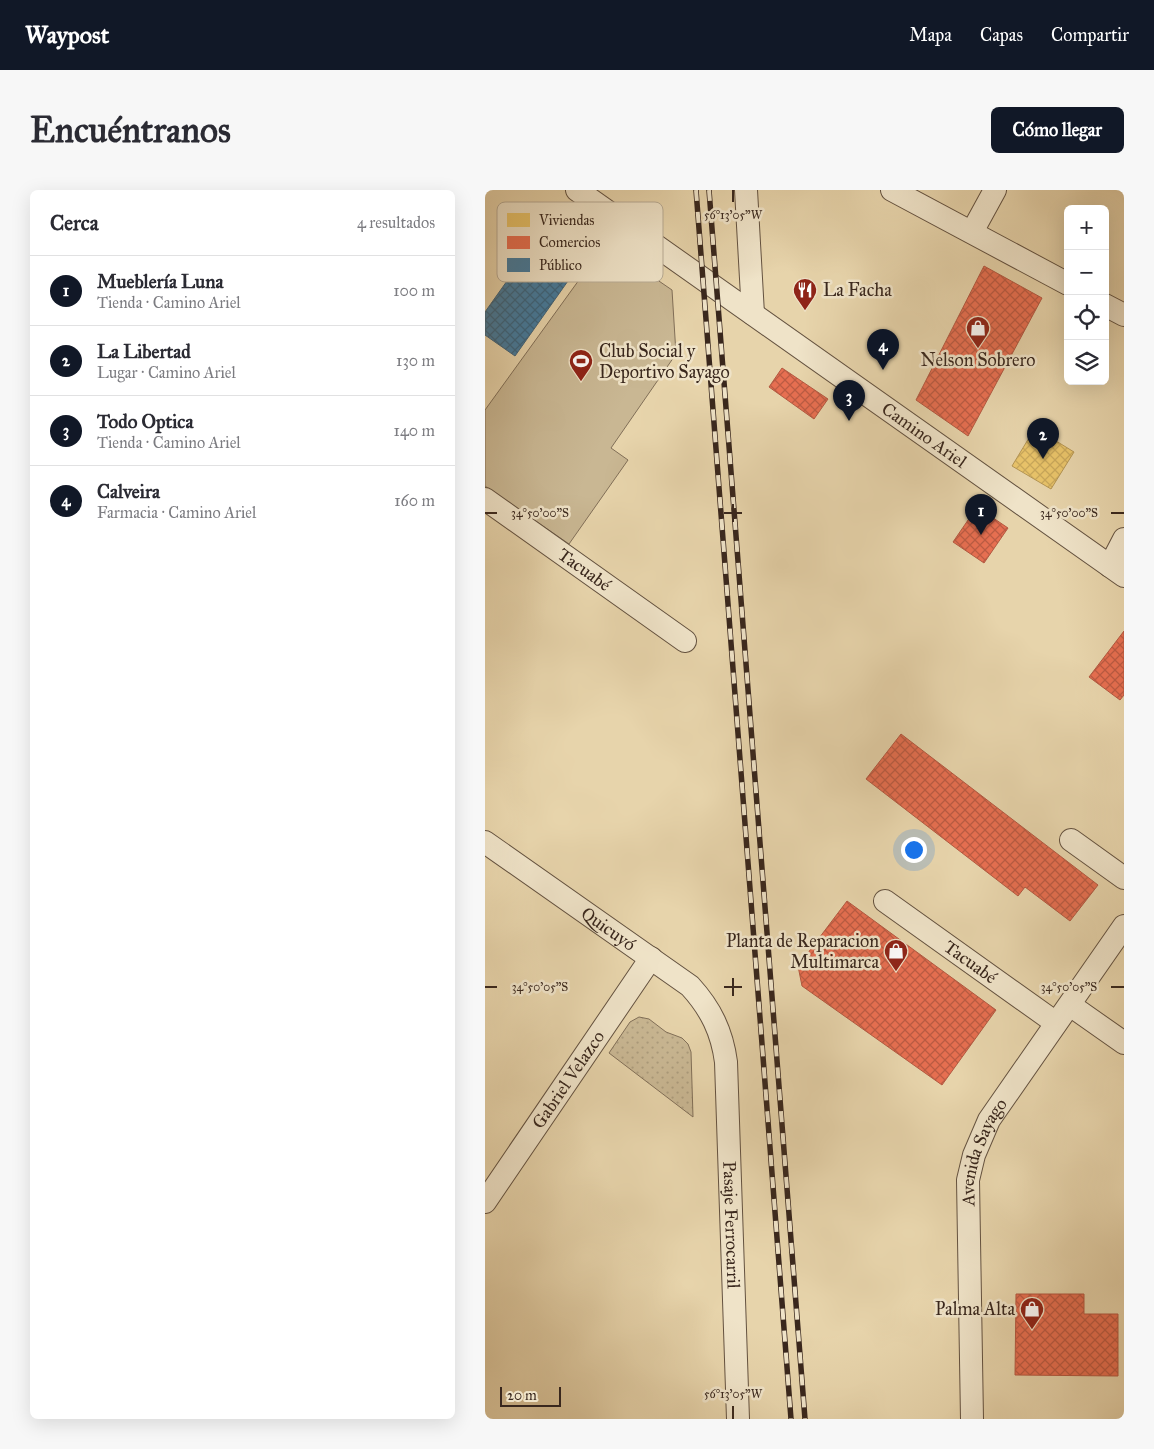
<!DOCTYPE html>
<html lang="es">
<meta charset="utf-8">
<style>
:root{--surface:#fff;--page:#f7f7f7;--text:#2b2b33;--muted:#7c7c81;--line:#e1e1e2;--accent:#111827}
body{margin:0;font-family:"IM FELL Great Primer",serif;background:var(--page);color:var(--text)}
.controls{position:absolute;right:15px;top:15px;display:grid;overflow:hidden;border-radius:8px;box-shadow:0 5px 20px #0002}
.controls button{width:45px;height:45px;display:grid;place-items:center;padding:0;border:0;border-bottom:1px solid var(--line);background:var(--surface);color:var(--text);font:25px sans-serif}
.scale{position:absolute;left:15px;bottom:12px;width:61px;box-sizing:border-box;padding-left:5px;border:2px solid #39271d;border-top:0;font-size:14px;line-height:18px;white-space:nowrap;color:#39271d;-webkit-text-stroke:4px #efe3c8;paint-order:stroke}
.you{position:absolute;left:428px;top:659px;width:18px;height:18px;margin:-12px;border:4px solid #fff;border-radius:50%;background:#1a73e8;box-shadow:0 0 0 8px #1a73e833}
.badge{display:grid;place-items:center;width:32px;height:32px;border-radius:50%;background:var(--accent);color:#fff;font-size:16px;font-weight:700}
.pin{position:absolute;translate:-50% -41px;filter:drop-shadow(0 1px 2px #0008)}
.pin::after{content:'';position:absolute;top:26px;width:18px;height:15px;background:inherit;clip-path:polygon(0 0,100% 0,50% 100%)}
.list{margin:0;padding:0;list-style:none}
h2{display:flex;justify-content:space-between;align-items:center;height:65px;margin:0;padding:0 20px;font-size:21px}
h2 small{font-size:16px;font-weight:400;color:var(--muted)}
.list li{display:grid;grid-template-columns:32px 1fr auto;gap:15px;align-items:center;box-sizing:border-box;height:70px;padding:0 20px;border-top:1px solid var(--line)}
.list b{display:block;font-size:19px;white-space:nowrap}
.list p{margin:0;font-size:16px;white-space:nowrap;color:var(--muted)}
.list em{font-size:16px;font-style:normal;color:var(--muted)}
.icon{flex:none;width:28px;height:28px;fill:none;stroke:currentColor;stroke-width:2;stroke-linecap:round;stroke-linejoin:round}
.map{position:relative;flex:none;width:639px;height:1229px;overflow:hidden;border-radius:8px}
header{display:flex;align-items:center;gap:30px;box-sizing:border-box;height:70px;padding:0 25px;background:var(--accent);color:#fff}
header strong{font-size:24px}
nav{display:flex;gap:28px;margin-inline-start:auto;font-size:18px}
.intro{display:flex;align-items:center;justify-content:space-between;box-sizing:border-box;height:120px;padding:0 30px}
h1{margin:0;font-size:35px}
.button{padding:12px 22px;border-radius:8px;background:var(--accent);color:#fff;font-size:18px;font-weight:700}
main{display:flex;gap:30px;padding:0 30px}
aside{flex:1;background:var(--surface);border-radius:8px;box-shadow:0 5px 20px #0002}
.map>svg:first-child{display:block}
.grass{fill:url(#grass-dots);stroke:#816f58}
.pitch{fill:#c9b793;stroke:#816f58}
.homes{fill:url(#homes-cross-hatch);stroke:#b49553}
.shops{fill:url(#shops-cross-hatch);stroke:#b35941}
.public{fill:url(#public-cross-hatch);stroke:#416277}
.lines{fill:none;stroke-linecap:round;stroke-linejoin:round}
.minor-casing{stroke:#645240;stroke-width:24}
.minor{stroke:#efe3c8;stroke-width:22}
.rail-casing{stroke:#39271d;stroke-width:5.5}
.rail{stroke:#efe3c8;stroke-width:4;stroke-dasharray:11;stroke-linecap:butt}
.ticks{fill:none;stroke:#39271d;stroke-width:2}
.labels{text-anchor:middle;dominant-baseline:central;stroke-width:5;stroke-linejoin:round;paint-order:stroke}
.poi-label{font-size:18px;fill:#39271d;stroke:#efe3c8;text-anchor:start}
.street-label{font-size:18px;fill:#39271d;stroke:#efe3c8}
.key{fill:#efe3c8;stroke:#b8ab95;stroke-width:1}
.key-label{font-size:14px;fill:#39271d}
.ticks-label{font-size:12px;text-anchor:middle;fill:#39271d;stroke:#efe3c8;stroke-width:5;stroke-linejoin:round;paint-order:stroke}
</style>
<header>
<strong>Waypost</strong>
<nav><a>Mapa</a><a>Capas</a><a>Compartir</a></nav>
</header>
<div class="intro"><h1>Encuéntranos</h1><a class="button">Cómo llegar</a></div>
<main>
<aside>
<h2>Cerca<small>4 resultados</small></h2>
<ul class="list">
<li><span class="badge">1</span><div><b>Mueblería Luna</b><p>Tienda · Camino Ariel</p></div><em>100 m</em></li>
<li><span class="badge">2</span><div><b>La Libertad</b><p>Lugar · Camino Ariel</p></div><em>130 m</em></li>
<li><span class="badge">3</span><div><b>Todo Optica</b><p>Tienda · Camino Ariel</p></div><em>140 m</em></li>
<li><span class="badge">4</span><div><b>Calveira</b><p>Farmacia · Camino Ariel</p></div><em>160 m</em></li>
</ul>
</aside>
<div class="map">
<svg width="639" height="1229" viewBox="0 0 639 1229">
<defs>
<pattern id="grass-dots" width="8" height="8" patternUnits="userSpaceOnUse" patternTransform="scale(1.25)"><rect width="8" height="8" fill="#c9b793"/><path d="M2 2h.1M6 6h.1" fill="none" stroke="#ad9d7e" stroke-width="1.8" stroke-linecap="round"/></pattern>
<pattern id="homes-cross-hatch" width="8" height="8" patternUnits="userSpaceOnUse" patternTransform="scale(1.25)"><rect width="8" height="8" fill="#e9c46a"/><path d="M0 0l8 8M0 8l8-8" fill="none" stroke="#c9a85b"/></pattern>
<pattern id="shops-cross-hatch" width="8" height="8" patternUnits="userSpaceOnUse" patternTransform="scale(1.25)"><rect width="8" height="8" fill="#e76f51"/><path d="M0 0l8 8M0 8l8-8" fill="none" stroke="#bc5b43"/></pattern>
<pattern id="public-cross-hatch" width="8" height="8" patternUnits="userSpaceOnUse" patternTransform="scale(1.25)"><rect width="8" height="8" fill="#457b9d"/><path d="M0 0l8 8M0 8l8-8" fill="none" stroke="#3b657f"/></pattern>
</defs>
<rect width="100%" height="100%" fill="#e7d4ab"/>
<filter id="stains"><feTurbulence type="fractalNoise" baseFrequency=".004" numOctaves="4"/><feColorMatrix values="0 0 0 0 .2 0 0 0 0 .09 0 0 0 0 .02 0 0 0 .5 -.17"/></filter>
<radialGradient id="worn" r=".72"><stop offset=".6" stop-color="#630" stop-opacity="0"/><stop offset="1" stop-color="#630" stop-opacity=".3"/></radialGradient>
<path class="grass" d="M154,827L164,829L181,842L197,848L203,854L206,862L208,927L124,863L145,832Z"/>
<path class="pitch" d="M120,54L187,100L191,164L126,258L143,270L84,354L0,296V220Z"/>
<path class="homes" d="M550,238L589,262L566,299L527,276Z"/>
<path class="shops" d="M499,76L557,108L483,246L431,210Z
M297,178L343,209L329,229L284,197Z
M492,317L523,338L499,373L468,352Z
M639,441V505L635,510L604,487Z
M416,544L613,695L585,731L540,697L533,706L381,589Z
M362,711L511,820L457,895L317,796L313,776Z
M531,1104H599V1124H633V1186L530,1185Z"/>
<path class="public" d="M61,36L102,64L30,166L0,145V122Z"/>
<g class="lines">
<g class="minor-casing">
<g id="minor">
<path id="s1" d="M92,0L639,386"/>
<path d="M261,0L268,124"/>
<path d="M407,0L583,94"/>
<path d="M487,42L510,0"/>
<path d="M620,115L639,125"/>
<path id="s2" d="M0,309L200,451"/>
<path d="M625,376L639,349"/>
<path d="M586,650L639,688"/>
<path id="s3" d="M0,652L205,796C226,819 237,842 241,872L253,1229"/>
<path id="s4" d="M400,711L571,833"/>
<path d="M585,815L639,853"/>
<path id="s5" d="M0,1012L166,768"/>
<path id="s6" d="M487,1229L483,990L489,965L504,930L639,736"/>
</g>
</g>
<use href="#minor" class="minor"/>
<g class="rail-casing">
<path id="rail" d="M211,0L306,1229
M224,0L320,1229"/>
</g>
<use href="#rail" class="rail"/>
</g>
<path class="ticks" d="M248,0V12M248,314V332M0,323H12M239,323H257M626,323H639M248,788V806M0,797H12M239,797H257M626,797H639M248,1216V1229"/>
<defs>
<g id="restaurant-pin" transform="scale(1.25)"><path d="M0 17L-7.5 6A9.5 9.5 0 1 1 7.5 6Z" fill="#8f2418" stroke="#efe3c8"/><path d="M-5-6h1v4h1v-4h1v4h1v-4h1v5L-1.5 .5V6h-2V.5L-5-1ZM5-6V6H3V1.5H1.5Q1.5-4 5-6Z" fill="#fff"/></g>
<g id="shop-pin" transform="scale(1.25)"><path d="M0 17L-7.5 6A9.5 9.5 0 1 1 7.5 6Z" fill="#8f2418" stroke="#efe3c8"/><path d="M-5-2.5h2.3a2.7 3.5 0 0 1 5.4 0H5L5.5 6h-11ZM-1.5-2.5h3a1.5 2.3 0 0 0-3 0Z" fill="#fff"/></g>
<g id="stadium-pin" transform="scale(1.25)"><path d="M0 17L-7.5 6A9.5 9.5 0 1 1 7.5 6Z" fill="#8f2418" stroke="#efe3c8"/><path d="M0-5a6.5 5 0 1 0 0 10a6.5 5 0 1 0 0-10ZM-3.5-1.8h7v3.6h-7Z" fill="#fff"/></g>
</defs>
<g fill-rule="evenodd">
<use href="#restaurant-pin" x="320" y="100"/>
<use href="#shop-pin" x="493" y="138"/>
<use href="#stadium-pin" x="96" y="171"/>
<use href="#shop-pin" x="411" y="761"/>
<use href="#shop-pin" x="547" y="1119"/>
</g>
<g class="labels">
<g class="poi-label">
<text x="338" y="100">La Facha</text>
<text x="114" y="161">Club Social y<tspan x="114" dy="21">Deportivo Sayago</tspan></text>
<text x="493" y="170" text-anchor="middle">Nelson Sobrero</text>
<text x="394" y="751" text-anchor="end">Planta de Reparacion<tspan x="394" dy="21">Multimarca</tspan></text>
<text x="530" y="1119" text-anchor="end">Palma Alta</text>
</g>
<g class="street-label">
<text stroke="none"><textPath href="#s1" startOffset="425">Camino Ariel</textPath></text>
<text stroke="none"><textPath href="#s2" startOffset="122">Tacuabé</textPath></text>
<text stroke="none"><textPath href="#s3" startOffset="151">Quicuyó</textPath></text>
<text stroke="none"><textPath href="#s4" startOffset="105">Tacuabé</textPath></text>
<text stroke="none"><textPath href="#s5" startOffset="148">Gabriel Velazco</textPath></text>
<text stroke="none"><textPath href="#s6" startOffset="270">Avenida Sayago</textPath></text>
<text stroke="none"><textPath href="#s3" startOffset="499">Pasaje Ferrocarril</textPath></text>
</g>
</g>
<rect x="12" y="12" width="166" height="80" rx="8" class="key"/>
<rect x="22" y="23" width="23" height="14" fill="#e9c46a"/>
<rect x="22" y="46" width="23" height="13" fill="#e76f51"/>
<rect x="22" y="68" width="23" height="14" fill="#457b9d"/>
<g class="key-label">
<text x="54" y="35">Viviendas</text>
<text x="54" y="57">Comercios</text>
<text x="54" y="80">Público</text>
</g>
<g class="ticks-label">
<text x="248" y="29">56°13'05"W</text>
<text x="55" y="327">34°50'00"S</text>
<text x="584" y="327">34°50'00"S</text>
<text x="55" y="801">34°50'05"S</text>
<text x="584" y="801">34°50'05"S</text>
<text x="248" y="1208">56°13'05"W</text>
</g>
<rect width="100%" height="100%" filter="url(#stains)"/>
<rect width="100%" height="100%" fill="url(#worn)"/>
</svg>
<div class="controls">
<button>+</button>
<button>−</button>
<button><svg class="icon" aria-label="locate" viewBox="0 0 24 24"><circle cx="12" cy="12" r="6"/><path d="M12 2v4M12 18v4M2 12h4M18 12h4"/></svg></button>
<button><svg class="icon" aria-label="layers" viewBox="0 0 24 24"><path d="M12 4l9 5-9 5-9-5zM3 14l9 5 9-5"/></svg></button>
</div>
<div class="scale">20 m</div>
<div class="you"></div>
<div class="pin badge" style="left:496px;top:345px">1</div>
<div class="pin badge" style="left:558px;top:269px">2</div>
<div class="pin badge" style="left:364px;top:231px">3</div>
<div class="pin badge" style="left:398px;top:180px">4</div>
</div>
</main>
